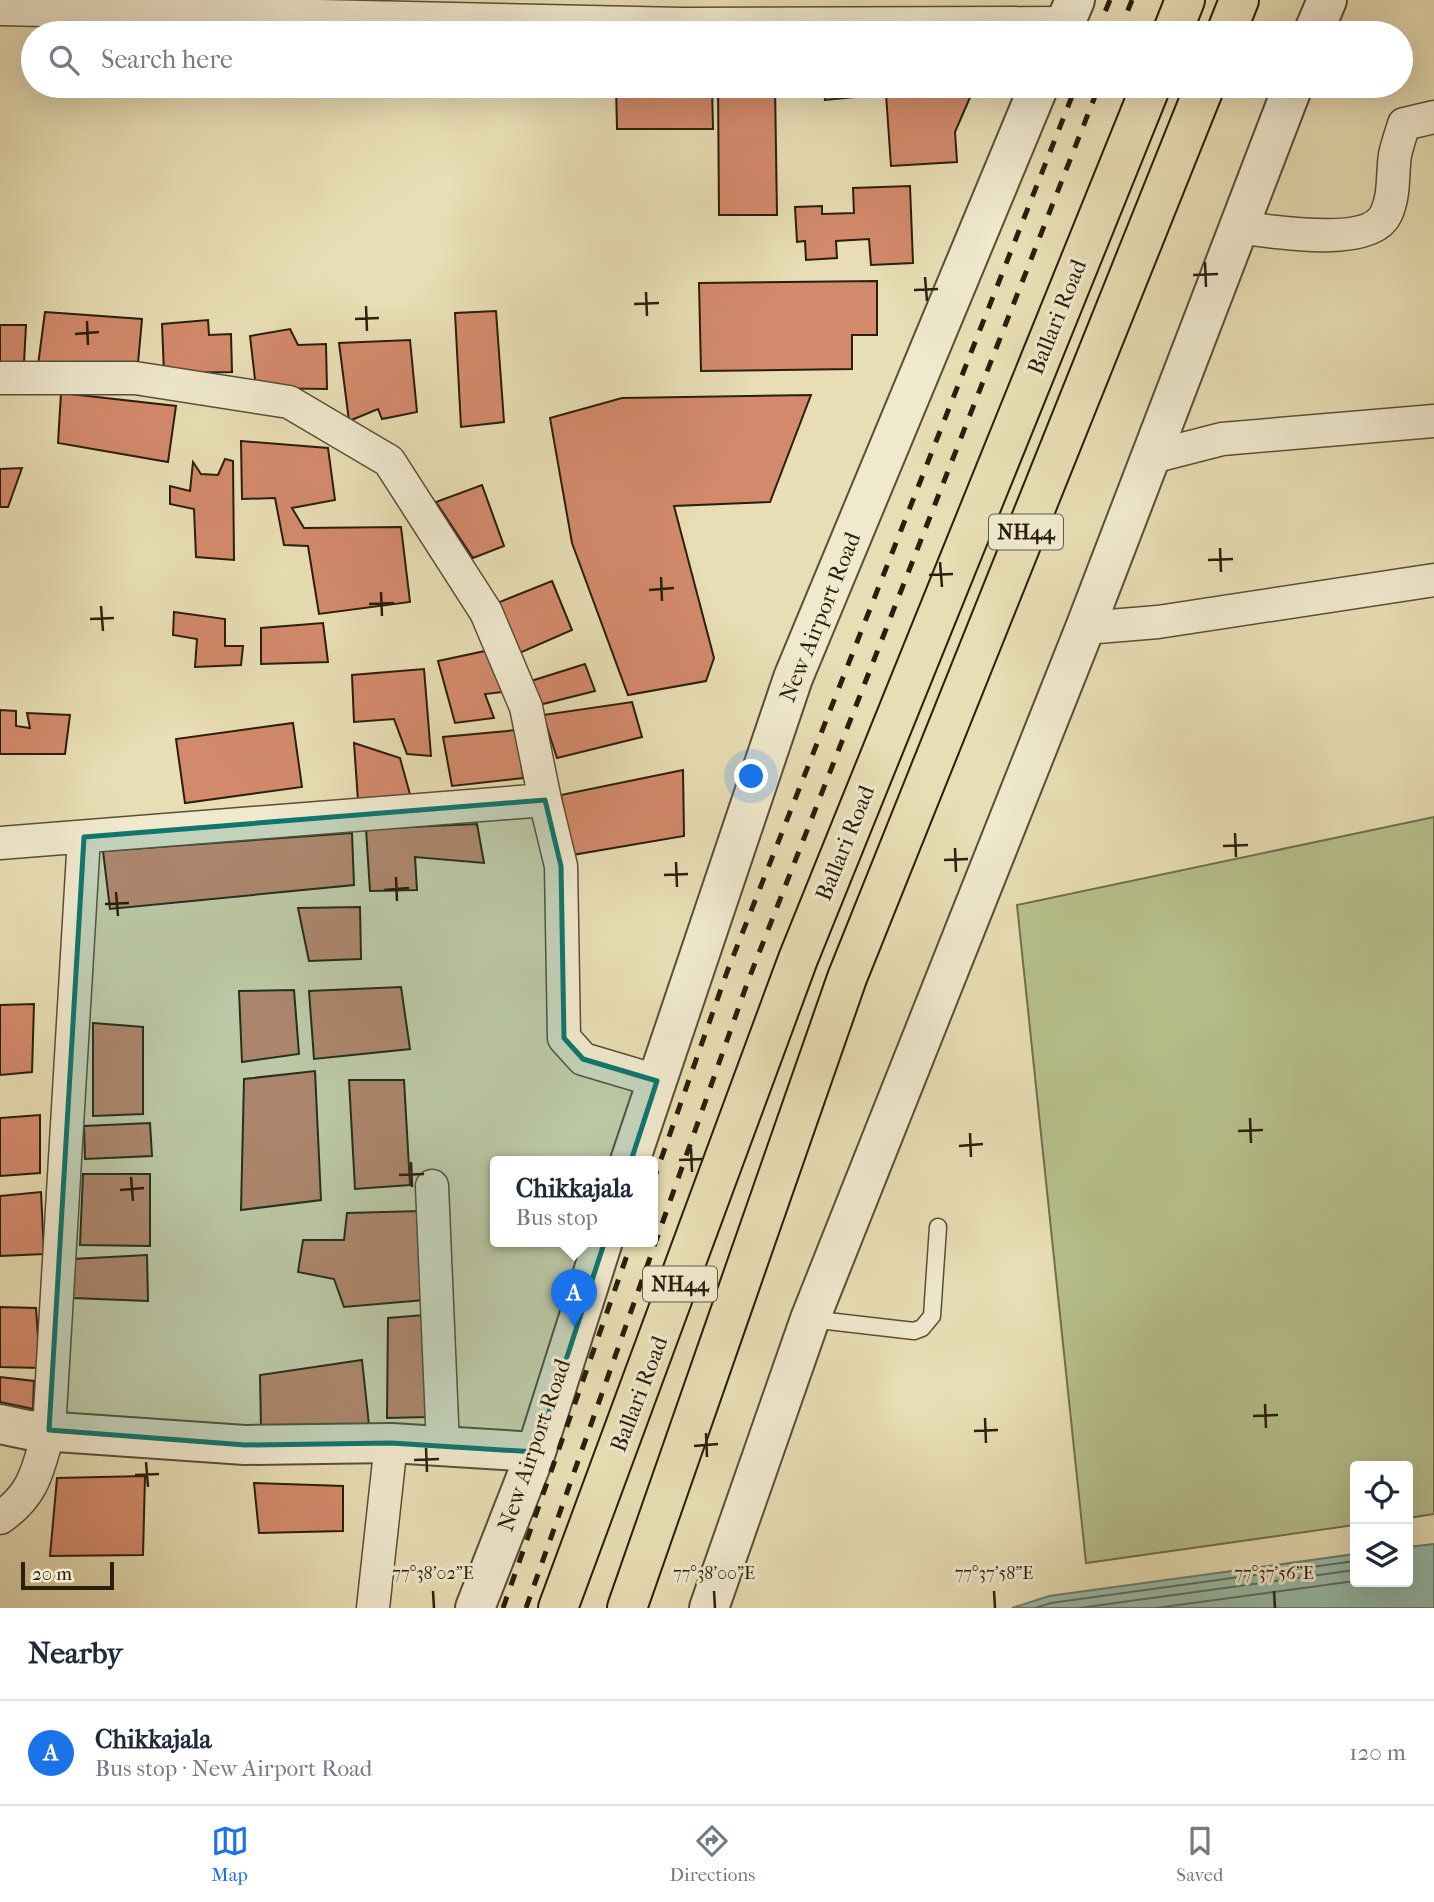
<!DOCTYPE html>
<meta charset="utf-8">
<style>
:root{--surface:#fff;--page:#f2f2f3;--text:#1f2937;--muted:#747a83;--line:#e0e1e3;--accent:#1a73e8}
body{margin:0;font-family:"IM FELL French Canon",serif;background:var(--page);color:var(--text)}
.controls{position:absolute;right:21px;bottom:21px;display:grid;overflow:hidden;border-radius:7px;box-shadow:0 7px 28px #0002}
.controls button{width:63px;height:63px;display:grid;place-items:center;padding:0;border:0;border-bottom:2px solid var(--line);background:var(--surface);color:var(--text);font:35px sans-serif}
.scale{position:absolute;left:21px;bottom:18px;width:93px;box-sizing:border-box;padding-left:7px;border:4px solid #2a1e0d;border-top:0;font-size:19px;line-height:24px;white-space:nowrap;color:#2a1e0d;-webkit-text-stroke:5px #f0e9ce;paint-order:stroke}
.you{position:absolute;left:752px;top:777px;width:24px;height:24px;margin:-18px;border:5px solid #fff;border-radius:50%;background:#1a73e8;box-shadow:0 0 0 10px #1a73e833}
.badge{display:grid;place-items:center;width:46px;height:46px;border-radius:50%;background:var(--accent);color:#fff;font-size:23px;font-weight:700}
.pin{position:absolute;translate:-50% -58px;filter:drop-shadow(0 2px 4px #0008)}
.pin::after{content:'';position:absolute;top:37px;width:24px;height:21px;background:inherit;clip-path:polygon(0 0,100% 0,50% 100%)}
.popup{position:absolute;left:490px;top:1156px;width:168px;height:91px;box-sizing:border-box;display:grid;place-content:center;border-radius:7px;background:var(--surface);filter:drop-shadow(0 2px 5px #0005);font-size:23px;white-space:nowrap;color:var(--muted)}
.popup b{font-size:26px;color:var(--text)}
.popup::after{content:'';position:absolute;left:50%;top:100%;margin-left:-14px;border:14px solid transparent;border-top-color:var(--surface)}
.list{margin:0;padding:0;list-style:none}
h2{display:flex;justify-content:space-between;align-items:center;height:91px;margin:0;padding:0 28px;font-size:30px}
h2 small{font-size:23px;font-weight:400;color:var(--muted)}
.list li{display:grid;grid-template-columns:46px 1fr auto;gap:21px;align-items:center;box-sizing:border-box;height:105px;padding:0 28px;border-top:2px solid var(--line)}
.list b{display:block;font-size:26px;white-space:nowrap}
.list p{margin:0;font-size:23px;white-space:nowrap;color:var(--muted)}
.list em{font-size:23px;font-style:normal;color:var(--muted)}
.icon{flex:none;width:38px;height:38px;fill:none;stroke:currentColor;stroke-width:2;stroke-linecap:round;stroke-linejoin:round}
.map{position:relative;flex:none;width:1434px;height:1608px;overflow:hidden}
.search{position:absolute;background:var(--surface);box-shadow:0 7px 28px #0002;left:21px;right:21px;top:21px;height:77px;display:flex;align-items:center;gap:18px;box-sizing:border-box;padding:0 24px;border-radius:38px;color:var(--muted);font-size:26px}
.sheet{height:196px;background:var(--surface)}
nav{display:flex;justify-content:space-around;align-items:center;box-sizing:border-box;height:98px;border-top:2px solid var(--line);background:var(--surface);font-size:19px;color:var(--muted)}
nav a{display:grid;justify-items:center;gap:4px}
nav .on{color:var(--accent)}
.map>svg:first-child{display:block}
.green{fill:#b6c08c;stroke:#706f4c;stroke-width:2}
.water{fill:#97bcab;stroke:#6b7d6c;stroke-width:2}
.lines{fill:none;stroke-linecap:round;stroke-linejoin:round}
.shore{stroke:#606d5c;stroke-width:2}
.building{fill:#d38a6c;stroke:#2a1e0d;stroke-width:2}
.service-casing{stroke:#5a4e37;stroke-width:19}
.minor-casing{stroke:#5a4e37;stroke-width:35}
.tertiary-casing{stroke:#5a4e37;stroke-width:42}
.trunk-casing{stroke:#2a1e0d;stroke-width:42}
.service{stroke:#f0e9ce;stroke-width:16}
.minor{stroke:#f0e9ce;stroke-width:32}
.tertiary{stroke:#f0e9ce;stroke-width:38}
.trunk{stroke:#e8ddb4;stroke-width:38}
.rail{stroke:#2a1e0d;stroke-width:5;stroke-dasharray:12 12;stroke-linecap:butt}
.marked{fill:#0f766e;fill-opacity:0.2;stroke:#0f766e;stroke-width:5;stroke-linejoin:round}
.ticks{fill:none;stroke:#2a1e0d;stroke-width:2.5}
.labels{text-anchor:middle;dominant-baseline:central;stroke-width:6;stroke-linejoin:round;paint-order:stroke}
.shield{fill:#f0e9ce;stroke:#655b47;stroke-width:2}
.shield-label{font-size:21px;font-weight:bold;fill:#2a1e0d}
.street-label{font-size:23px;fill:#2a1e0d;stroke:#f0e9ce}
.ticks-label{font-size:18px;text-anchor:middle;fill:#2a1e0d;stroke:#f0e9ce;stroke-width:6;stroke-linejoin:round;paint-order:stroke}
</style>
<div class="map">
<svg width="1434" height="1608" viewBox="0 0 1434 1608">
<rect width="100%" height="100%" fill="#e8ddb4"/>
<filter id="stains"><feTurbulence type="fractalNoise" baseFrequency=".00286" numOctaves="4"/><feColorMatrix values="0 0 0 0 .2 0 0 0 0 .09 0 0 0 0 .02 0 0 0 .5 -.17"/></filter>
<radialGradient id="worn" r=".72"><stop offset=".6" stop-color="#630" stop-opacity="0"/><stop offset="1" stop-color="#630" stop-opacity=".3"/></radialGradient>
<path class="green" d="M1434,817V1514L1408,1518V1466H1355V1525L1086,1563L1017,905Z"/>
<path class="water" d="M1434,1544V1608H1012L1049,1596L1355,1554V1582H1408V1547Z"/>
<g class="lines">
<path class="shore" d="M1035,1608L1051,1603L1355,1561
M1079,1608L1355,1570
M1156,1608L1355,1581"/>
</g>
<path class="building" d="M616,86H712L713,129H617Z
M718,86H775L777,215H719Z
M823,86H975L955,132L957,162L891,166L886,94L825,100Z
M910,186L913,263L871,265L869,239L836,241L837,258L806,260L805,241L797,242L795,207L822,206V214L854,213L853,188Z
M877,281V335H852V369L701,371L699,283Z
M496,311L504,422L461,427L455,313Z
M45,312L142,319L138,363L38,365Z
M208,320L209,335L231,334L232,372L164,373L162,324Z
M0,325H26L24,363L0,364Z
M290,329L298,345L326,344L327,389L256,388L250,336Z
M410,340L417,412L382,419L378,409L349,421L339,343Z
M61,393L176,406L168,462L58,443Z
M811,395L770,502L674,506L714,658L706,681L628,695L572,543L550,418L622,398Z
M241,441L328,448L335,500L292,508L304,528L401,527L410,602L319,614L308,546L284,545L275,498L242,499Z
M225,459L233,461L234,560L196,557L194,509L170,504V486L190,491L193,462L201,474L218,475Z
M22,468L8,507H0V469Z
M482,485L504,546L473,558L436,502Z
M552,581L572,630L515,655L497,603Z
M174,612L225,619V646H243L241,665L195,667L197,639L173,635Z
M323,623L328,662L261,664V628Z
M485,651L503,692L485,694L494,718L455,723L438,661Z
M585,664L595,691L539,705L531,681Z
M424,669L431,756L407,754L394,719L354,722L352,675Z
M632,702L642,737L557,758L543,715Z
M0,710L16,711V726L30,728L27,713L70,715L65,754H0Z
M293,723L302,787L185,803L176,739Z
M517,730L523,778L452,786L443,737Z
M354,743L400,758L411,798L358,801Z
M683,770L684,836L572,855L561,795Z
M477,824L484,863L415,857L417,890L370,891L366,829Z
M352,833L354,885L110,909L103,851Z
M360,907L361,959L309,961L298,908Z
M401,987L410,1049L314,1059L309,991Z
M294,990L299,1054L242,1062L239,991Z
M34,1004L32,1072L0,1075V1005Z
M93,1023L143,1027V1114L93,1116Z
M315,1071L321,1200L241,1210L244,1079Z
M349,1080H404L410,1185L355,1189Z
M40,1115V1173L0,1176V1118Z
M150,1123L152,1156L85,1159L84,1126Z
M83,1174H150V1246L80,1245Z
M41,1192L44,1254L0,1256V1196Z
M421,1211L424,1300L344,1307L334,1279L298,1272L303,1240H344L347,1213Z
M147,1255L148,1301L73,1298L72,1259Z
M0,1307L36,1308L40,1368L0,1367Z
M424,1315L427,1417L387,1418L388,1318Z
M362,1360L369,1425L261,1428L260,1375Z
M0,1377L34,1381L33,1409L0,1402Z
M145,1476L143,1555L50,1556L57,1478Z
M254,1483L343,1486V1531L259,1533Z"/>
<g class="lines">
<g class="service-casing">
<path id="service" d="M810,1319L914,1331L922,1328L932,1316L938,1227"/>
</g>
<g class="minor-casing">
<path id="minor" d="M0,9L682,24L1065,23
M1236,227C1268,231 1370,249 1386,214C1395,195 1392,175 1395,155C1397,145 1401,134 1404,124L1434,117
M0,378H135L289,402L389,461L486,612L526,707L545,800
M1152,457L1222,439L1434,421
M1085,628L1158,622L1434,580
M0,843L545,800L561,866L564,1038L583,1059L657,1081
M432,1186L443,1446
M0,1518C35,1494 38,1469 49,1430L84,837
M373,1608L391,1443"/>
</g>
<g class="tertiary-casing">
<path id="tertiary" d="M1061,33L1075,0
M1313,33L1327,0
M630,1161L793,678L1039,86
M0,1424L28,1430L245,1445L391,1443L536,1452
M475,1608L536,1452L603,1241
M709,1608L810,1319L1085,628L1293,86"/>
</g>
<g class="trunk-casing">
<path id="trunk" d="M1172,33L1185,0
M1226,33L1239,0
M558,1608L798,959L1151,86
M627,1608L847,978L1205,86"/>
</g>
<use href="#service" class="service"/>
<use href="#minor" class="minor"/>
<use href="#tertiary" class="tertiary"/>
<use href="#trunk" class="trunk"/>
<path class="rail" d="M1096,33L1110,0
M1119,33L1132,0
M653,1182L727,972L1076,86
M503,1608L632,1241
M526,1608L748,981L1099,86"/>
</g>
<path class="marked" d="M545,800L561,866L564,1038L583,1059L657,1081L536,1452L391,1443L245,1445L49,1430L84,837Z"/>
<path class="ticks" d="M1205,262L1206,287M1193,275L1218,274M925,277L927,301M914,290L938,289M646,292L647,316M634,304L659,303M366,306L367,331M355,319L379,318M87,321L88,345M75,334L99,332M1220,548L1221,572M1208,560L1233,559M940,562L942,587M929,575L953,574M661,577L662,601M649,590L674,588M381,592L382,616M369,604L394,603M101,606L103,631M90,619L114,618M1235,833L1236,857M1223,846L1248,845M955,848L956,872M944,860L968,859M676,862L677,887M664,875L688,874M396,877L397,901M384,890L409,888M116,892L118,916M105,904L129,903M1250,1118L1251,1143M1238,1131L1263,1130M970,1133L971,1157M959,1146L983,1144M691,1148L692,1172M679,1160L703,1159M411,1162L412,1187M399,1175L424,1174M131,1177L133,1201M120,1190L144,1188M1265,1404L1266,1428M1253,1416L1278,1415M985,1418L986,1443M974,1431L998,1430M706,1433L707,1457M694,1446L718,1444M426,1448L427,1472M414,1460L439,1459M146,1462L148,1487M135,1475L159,1474M433,1591L434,1608M714,1591L715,1608M994,1591L995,1608M1274,1591L1275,1608"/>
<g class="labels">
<g class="shield">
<rect x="989" y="514.5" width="74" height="35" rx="5"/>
<rect x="643" y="1266.5" width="74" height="35" rx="5"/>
</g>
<g class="shield-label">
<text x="1026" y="532">NH44</text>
<text x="680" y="1284">NH44</text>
</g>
<g class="street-label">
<text transform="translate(1057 317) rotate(-68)">Ballari Road</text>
<text transform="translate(820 617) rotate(-68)">New Airport Road</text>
<text transform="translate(845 843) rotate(-68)">Ballari Road</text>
<text transform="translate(639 1394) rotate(-69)">Ballari Road</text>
<text transform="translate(534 1445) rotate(-71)">New Airport Road</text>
</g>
</g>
<g class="ticks-label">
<text x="433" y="1579">77°38'02"E</text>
<text x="714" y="1579">77°38'00"E</text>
<text x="994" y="1579">77°37'58"E</text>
<text x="1274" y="1579">77°37'56"E</text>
</g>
<rect width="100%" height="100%" filter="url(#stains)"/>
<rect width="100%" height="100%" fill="url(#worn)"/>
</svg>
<div class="controls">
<button><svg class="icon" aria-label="locate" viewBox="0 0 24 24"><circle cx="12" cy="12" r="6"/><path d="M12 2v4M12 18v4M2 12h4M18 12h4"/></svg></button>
<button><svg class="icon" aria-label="layers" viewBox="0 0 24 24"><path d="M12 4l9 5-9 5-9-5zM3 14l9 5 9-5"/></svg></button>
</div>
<div class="scale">20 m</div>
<div class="you"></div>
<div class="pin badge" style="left:574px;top:1327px">A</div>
<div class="popup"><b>Chikkajala</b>Bus stop</div>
<div class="search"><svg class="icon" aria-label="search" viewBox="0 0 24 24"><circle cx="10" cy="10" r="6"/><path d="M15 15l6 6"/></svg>Search here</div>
</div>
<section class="sheet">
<h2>Nearby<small></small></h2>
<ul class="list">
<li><span class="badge">A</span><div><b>Chikkajala</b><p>Bus stop · New Airport Road</p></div><em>120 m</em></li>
</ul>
</section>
<nav>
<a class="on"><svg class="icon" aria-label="map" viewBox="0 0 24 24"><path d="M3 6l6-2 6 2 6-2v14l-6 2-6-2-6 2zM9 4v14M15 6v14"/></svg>Map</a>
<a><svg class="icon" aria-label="directions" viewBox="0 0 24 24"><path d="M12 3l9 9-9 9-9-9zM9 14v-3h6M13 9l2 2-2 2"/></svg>Directions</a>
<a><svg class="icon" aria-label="saved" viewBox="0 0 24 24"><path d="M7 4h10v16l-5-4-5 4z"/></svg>Saved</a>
</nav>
